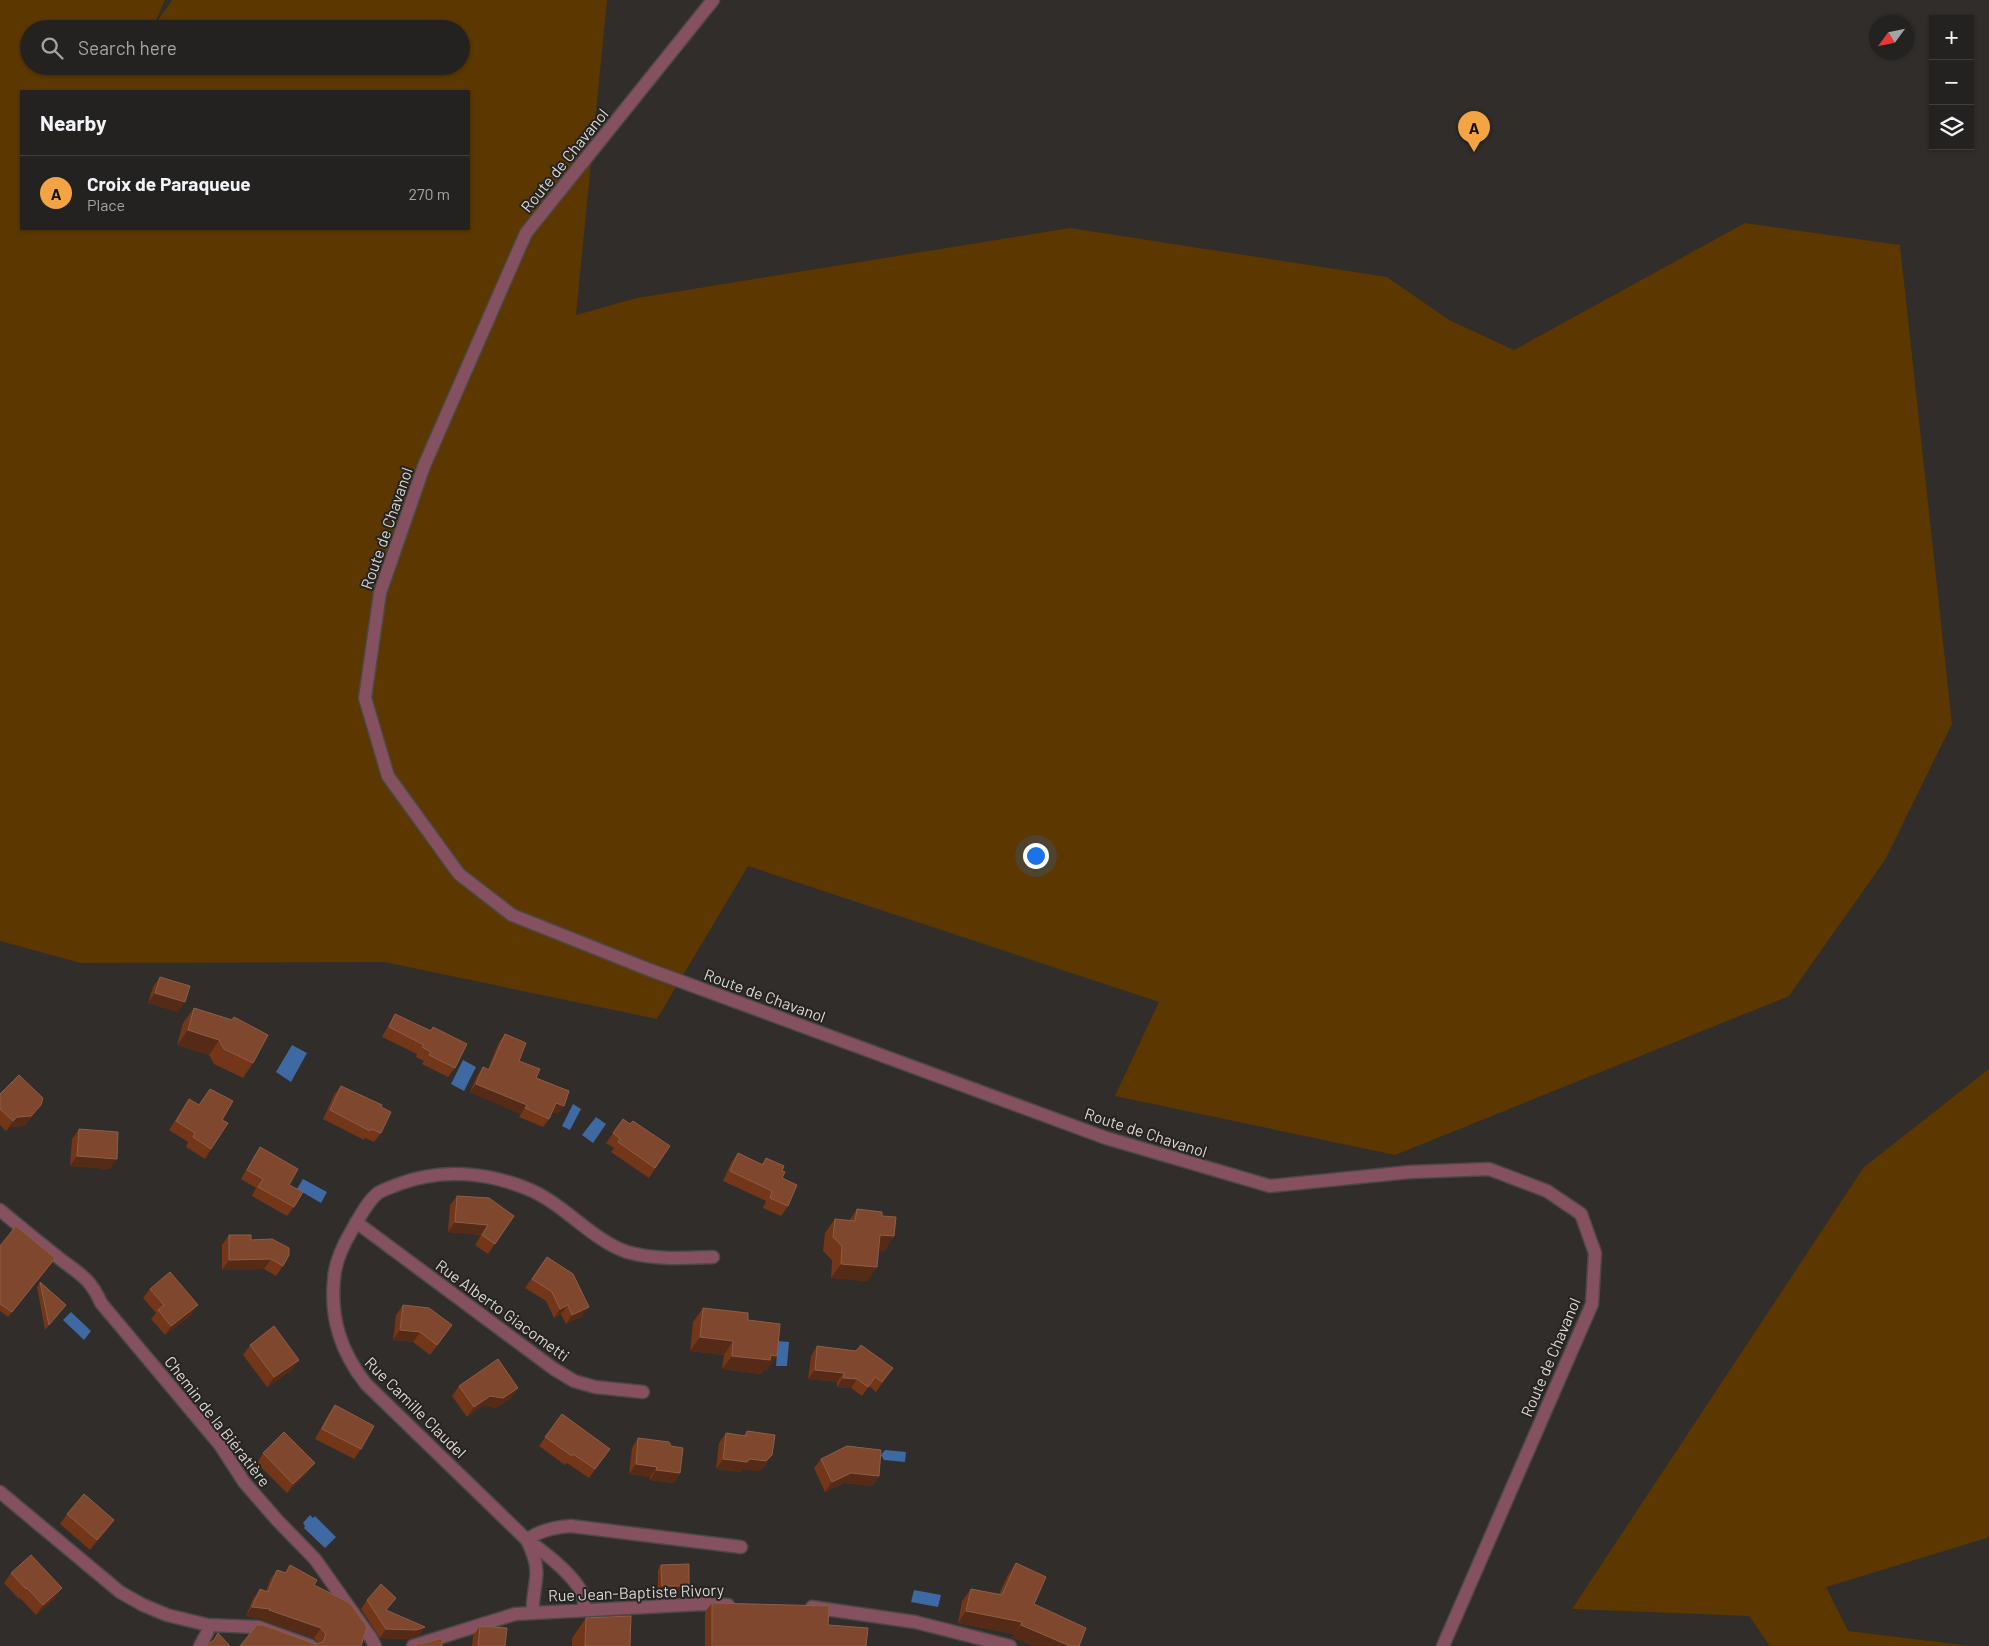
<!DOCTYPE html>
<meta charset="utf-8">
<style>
:root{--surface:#242220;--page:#2c2a29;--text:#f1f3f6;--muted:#a3a4a5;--line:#413f3e;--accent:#f4a443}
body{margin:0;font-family:Barlow,sans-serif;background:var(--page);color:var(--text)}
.controls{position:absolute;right:15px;top:15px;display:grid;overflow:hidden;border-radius:0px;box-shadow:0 1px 4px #0004}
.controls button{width:45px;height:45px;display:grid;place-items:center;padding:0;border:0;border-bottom:1px solid var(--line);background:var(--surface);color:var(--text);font:25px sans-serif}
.compass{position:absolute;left:1869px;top:15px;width:45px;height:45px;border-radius:50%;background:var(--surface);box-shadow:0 1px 4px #0004;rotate:237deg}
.you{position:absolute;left:1035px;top:855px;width:18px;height:18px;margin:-12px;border:4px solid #fff;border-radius:50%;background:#1a73e8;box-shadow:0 0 0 8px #1a73e833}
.badge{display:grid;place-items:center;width:32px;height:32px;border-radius:50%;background:var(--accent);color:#111;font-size:16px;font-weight:700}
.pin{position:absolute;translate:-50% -41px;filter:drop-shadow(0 1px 2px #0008)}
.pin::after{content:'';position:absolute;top:26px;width:18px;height:15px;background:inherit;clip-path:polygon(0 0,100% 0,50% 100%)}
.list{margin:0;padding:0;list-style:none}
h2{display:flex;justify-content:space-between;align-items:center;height:65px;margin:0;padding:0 20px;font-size:21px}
h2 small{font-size:16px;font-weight:400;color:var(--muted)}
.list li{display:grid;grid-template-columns:32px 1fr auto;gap:15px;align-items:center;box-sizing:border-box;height:75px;padding:0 20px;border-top:1px solid var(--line)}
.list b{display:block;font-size:19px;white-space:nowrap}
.list p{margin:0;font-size:16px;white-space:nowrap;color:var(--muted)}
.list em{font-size:16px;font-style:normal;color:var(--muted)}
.icon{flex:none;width:28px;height:28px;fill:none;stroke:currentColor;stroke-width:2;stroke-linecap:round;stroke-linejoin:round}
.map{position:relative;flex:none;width:1989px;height:1646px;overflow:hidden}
.search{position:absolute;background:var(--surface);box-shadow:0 1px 4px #0004;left:20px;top:20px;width:450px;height:55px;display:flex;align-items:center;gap:12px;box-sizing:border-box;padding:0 18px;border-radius:28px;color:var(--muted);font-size:19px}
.panel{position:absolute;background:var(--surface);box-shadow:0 1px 4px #0004;left:20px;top:90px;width:450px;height:140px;border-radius:0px}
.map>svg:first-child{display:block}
.green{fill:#5c3700;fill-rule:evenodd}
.water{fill:#3e69a3}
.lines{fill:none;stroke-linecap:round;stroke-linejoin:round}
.minor-casing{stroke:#4b4845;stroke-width:15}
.minor{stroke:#855060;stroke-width:12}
.wall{fill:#743618}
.shaded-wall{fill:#552b17}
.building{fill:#7f472d;stroke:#8d5e47}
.labels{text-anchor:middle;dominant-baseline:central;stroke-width:4;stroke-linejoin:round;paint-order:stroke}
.street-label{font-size:16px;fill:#d8d7d5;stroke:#262321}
</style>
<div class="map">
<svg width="1989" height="1646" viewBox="0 0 1989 1646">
<rect width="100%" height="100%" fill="#302d2a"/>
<path class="green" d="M0,0H165L152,29L172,0H607L576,315L637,298L1070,228L1387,277L1449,320L1514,350L1745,223L1900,245L1952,724L1885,860L1789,996L1395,1155L1115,1096L1159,1002L748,866L657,1019L384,962L81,963L0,941ZM29,29H461V66H29ZM21,91H469V229H21Z
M1989,1069V1535L1987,1538L1826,1587L1848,1631L1971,1646H1770L1749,1616L1572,1609L1864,1167Z"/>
<path class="water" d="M292,1045L307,1053L291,1082L276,1072Z
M463,1060L476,1067L464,1091L451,1084Z
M573,1104L581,1109L570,1130L562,1126Z
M596,1117L606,1124L593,1143L582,1135Z
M303,1179L327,1192L321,1203L297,1189Z
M71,1312L91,1331L84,1340L63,1320Z
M778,1341L789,1342L787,1366H776Z
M885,1450L906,1452L905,1462L884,1460L881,1455Z
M310,1515L313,1518L315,1516L336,1537L325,1548L304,1528L305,1526L303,1523Z
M914,1590L941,1595L938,1607L911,1602Z"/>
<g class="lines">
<g class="minor-casing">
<path id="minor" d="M713,0L526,233L424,466L380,593L365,698L388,776L459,874L512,915L650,970L1106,1138L1270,1186L1410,1172L1489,1169L1547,1191L1581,1214L1595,1253L1592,1304L1443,1646
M0,1210C18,1225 36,1240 54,1254C75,1272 89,1275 101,1303L220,1445L244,1482L277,1520L315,1559L371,1638L375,1646
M356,1222L554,1369L574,1381L595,1387L643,1392
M0,1492L120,1592L143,1605L167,1615L208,1625L258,1627L311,1646
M527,1540C540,1530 555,1527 571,1526L741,1547
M527,1540C533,1553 538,1565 536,1579C535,1590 532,1601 533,1612
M812,1607L915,1622L1010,1646
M584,1610C584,1604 585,1597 581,1591C571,1573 544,1552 527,1540L366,1384C341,1352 330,1319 334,1279C335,1261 343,1245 352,1230C359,1218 367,1202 378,1193C384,1189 392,1187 399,1184C440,1168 487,1172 528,1189C563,1203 593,1241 627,1252C655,1260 684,1258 713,1257
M200,1646L207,1633L208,1625
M413,1646L515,1614L704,1604L728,1605"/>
</g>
<use href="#minor" class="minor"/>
</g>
<path class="wall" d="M160,977L178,1012L148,1003L153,987Z
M194,1008L232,1020L234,1017L253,1063L243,1078L214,1064L209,1055L177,1045L183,1023Z
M395,1014L430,1031L433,1027L455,1068L448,1077L422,1064L424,1061L416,1057L417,1054L382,1037L389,1024Z
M505,1034L519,1061L536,1078L558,1114L552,1112L549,1119L543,1127L519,1117L521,1114L470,1092L477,1076L483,1067L488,1069L499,1042Z
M341,1086L381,1107V1133L374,1142L365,1138L364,1140L323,1119L334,1095Z
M0,1094L34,1115L24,1126L10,1127L6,1131L0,1125Z
M189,1099L222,1120L211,1149L205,1159L186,1147L188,1142L169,1130Z
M623,1119L630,1124L670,1146L649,1178L611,1152L614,1148L606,1143Z
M79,1129L110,1169L70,1166L72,1139Z
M260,1147L289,1185L294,1207L287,1216L252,1196L256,1188L241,1179L254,1156Z
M738,1153L762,1164L766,1158L782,1171V1178L788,1206L781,1216L763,1208L766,1201L723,1181L731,1163Z
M457,1196L514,1216L488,1254L475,1245L481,1235L448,1232L450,1205Z
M857,1209L882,1216L894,1236L884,1251L878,1250L877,1267L867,1281L831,1278L832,1260L823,1251L825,1233L835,1219L849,1221Z
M229,1235L251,1240L283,1266L276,1276L264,1269L222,1270V1245Z
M0,1246L52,1263L8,1317L0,1311Z
M547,1257L589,1307L582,1316L566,1324L561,1314L554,1318L546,1301L525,1288Z
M40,1282L66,1305L45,1330L37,1287Z
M150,1289L191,1315L165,1335L151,1319L156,1313L143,1298Z
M403,1305L445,1335L430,1355L413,1342L393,1340L396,1315Z
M703,1308L748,1320L767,1370H764L761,1374L722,1369L724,1355L690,1351L693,1322Z
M250,1345L299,1360L292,1370L267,1387L243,1355Z
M817,1346L893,1368L876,1392L869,1386L862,1396L851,1388L837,1387V1382L808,1379L811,1356Z
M459,1386L518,1388L511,1398L496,1408L483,1405L467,1417L452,1396Z
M335,1405L361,1449L354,1459L315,1439L328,1415Z
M562,1414L610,1449L589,1478L567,1463L565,1465L539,1446Z
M747,1431L766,1465L759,1471L743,1469L740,1472L716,1469L719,1443L726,1433L743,1436Z
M638,1438L671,1446L680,1473L674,1483L650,1480V1477L629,1474L632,1448Z
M263,1453L308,1472L287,1493L257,1463Z
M821,1459L879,1476L872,1486L844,1483L825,1492L814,1468Z
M67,1514L114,1520L107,1530L90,1550L60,1524Z
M1016,1563L1034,1604L1079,1646H1033L1012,1637L1014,1634L958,1623L962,1601L971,1589L999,1594L1008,1575Z
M290,1565L314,1585L361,1646L315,1644L318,1643L314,1638L262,1620L263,1619L246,1616L253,1599L260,1589L266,1591L270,1580L277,1570L285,1573Z
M661,1565L689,1586L685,1591H658V1570Z
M11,1573L55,1598L36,1615L20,1598L19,1599L4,1583Z
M367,1600L387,1611L419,1636L409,1639L380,1638L361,1609Z
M712,1603L828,1625L866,1646H705V1612Z
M586,1618L630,1646H572V1638Z
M480,1626L505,1646H472L473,1636Z"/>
<path class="shaded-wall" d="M155,993L185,1002L178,1012L148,1003Z
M188,1030L219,1040L209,1055L177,1045Z
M476,1084L527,1105L521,1114L470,1092Z
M556,1103L564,1106L558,1114L550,1111Z
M41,1105L34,1115L24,1126L10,1127L6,1131L13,1121L17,1117Z
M77,1156L117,1159L110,1169L70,1166Z
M455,1222L488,1225L481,1235L448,1232Z
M880,1235L894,1236L884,1251L870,1249Z
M271,1259L264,1269L222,1270L229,1260Z
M841,1264L877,1267L867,1281L831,1278Z
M198,1305L191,1315L165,1335L171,1326Z
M568,1305L561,1314L554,1318L560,1309Z
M589,1307L582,1316L566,1324L572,1315Z
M400,1330L420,1332L413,1342L393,1340Z
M700,1337L733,1341L724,1355L690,1351Z
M771,1355L777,1356L767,1370H764L761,1374L722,1369L732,1356Z
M299,1360L292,1370L267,1387L274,1377Z
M815,1370L844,1373L837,1382L808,1379Z
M843,1378L857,1379L851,1388L837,1387Z
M518,1388L511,1398L496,1408L483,1405L467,1417L474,1407L490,1396Z
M772,1455L766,1465L759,1471L743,1469L740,1472L716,1469L723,1459H750Z
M315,1463L308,1472L287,1493L293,1484Z
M636,1464L657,1467L650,1477L629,1474Z
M656,1470L680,1473L674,1483L650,1480Z
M851,1473L879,1476L872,1486L844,1483L825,1492L832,1482Z
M114,1520L107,1530L90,1550L97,1540Z
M662,1586H689L685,1591H658Z
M62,1588L55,1598L36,1615L43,1605Z
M252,1607L270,1609L321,1628L314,1638L262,1620L263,1619L246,1616Z
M966,1611L1022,1622L1014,1634L958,1623Z
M1021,1625L1070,1646H1033L1012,1637Z
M425,1627L419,1636L409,1639L380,1638L386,1629Z"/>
<path class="building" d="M160,977L190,986L185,1002L155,993Z
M194,1008L232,1020L234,1017L268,1035L253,1063L224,1049L219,1040L188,1030Z
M395,1014L431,1031L433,1027L467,1044L455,1068L429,1055L431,1052L422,1047L424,1045L389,1027Z
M505,1034L526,1043L519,1061L540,1069L536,1078L569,1091L564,1106L556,1103L549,1119L525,1108L527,1105L476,1084L483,1067L489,1070Z
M19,1075L43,1098L41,1105L31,1116L17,1117L13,1121L0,1109V1094Z
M341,1086L382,1105L381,1107L391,1112L381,1133L371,1129L370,1131L330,1110Z
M210,1089L233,1101L222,1120L228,1123L211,1149L193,1137L195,1133L176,1121L189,1099L199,1105Z
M623,1119L630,1124L633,1121L670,1146L655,1168L618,1142L620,1139L613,1133Z
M79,1129L118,1132L117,1159L77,1156Z
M260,1147L298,1169L289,1185L303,1192L294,1207L258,1187L263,1179L247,1170Z
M738,1153L763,1165L766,1158L784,1166L782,1171L785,1172L782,1178L797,1185L788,1206L770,1198L772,1191L730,1171Z
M457,1196L489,1198L514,1216L495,1244L482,1235L488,1225L455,1222Z
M857,1209L882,1212V1216L896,1217L894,1236L880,1235L877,1267L841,1264L842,1246L833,1237L835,1219L855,1221Z
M16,1226L55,1258L12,1312L0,1304V1246Z
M229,1235H251V1240L272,1239L289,1248V1255L283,1266L271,1259L229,1260Z
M547,1257L573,1274L589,1307L572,1315L568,1305L560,1309L552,1292L532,1279Z
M170,1272L198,1305L171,1326L158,1310L164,1305L150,1289Z
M40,1282L66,1305L49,1325Z
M403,1305L429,1308L452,1325L437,1345L420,1332L400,1330Z
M703,1308L748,1313V1320L780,1324L777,1356L771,1355L770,1360L732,1356L733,1341L700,1337Z
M274,1326L299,1360L274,1377L250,1345Z
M861,1345L893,1368L882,1382L875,1377L868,1387L857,1379L843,1378L844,1373L815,1370L817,1346L856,1351Z
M498,1359L518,1388L503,1398L490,1396L474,1407L459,1386Z
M335,1405L374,1426L361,1449L322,1429Z
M562,1414L610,1449L595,1469L573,1454L572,1456L545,1437Z
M747,1431L775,1435L772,1455L766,1461L750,1459L747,1462L723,1459L726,1433L746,1436Z
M284,1432L315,1463L293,1484L263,1453Z
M638,1438L669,1442L671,1446L683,1448L680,1473L656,1470L657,1467L636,1464Z
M847,1446L881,1450L879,1476L851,1473L832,1482L821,1459Z
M84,1494L114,1520L97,1540L67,1514Z
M31,1555L62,1588L43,1605L27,1588L26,1589L11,1573Z
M1016,1563L1046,1577L1034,1604L1086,1628L1079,1646H1070L1021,1625L1022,1622L966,1611L971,1589L1002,1595Z
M689,1564V1586H662L661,1565Z
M290,1565L317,1580L314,1585L350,1603L367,1627L361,1646H240L257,1625H263L315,1644L323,1642L326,1634L321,1628L269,1610L270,1609L252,1607L260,1589L268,1592L277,1570L286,1573Z
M381,1584L396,1598L386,1610L425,1627L416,1630L386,1629L367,1600Z
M712,1603L829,1606L828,1625L868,1628L866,1646H712Z
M631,1616L630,1646H585L586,1618Z
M480,1626L507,1628L505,1646H478Z
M218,1633L230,1646H207L208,1644L214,1640Z
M442,1638V1646H416V1643L422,1644Z"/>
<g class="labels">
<g class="street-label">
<text transform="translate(564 160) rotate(-51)">Route de Chavanol</text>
<text transform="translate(386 528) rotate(-71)">Route de Chavanol</text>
<text transform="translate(765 995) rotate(20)">Route de Chavanol</text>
<text transform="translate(1146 1132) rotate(18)">Route de Chavanol</text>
<text transform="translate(503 1310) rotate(36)">Rue Alberto Giacometti</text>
<text transform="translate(1550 1357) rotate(-67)">Route de Chavanol</text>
<text transform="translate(416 1407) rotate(45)">Rue Camille Claudel</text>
<text transform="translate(218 1421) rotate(52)">Chemin de la Biératière</text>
<text transform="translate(636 1592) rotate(-2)">Rue Jean-Baptiste Rivory</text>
</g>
</g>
</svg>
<div class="controls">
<button>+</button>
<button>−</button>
<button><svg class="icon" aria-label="layers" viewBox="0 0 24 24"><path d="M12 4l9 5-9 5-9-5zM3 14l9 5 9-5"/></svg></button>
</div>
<svg class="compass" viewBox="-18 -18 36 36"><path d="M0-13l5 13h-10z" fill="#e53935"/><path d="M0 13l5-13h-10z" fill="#a3a4a5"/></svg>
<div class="you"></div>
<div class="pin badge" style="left:1474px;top:152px">A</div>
<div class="search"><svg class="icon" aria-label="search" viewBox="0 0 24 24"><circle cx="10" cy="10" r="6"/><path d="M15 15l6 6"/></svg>Search here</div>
<section class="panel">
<h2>Nearby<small></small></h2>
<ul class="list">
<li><span class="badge">A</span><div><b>Croix de Paraqueue</b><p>Place</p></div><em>270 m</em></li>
</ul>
</section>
</div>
